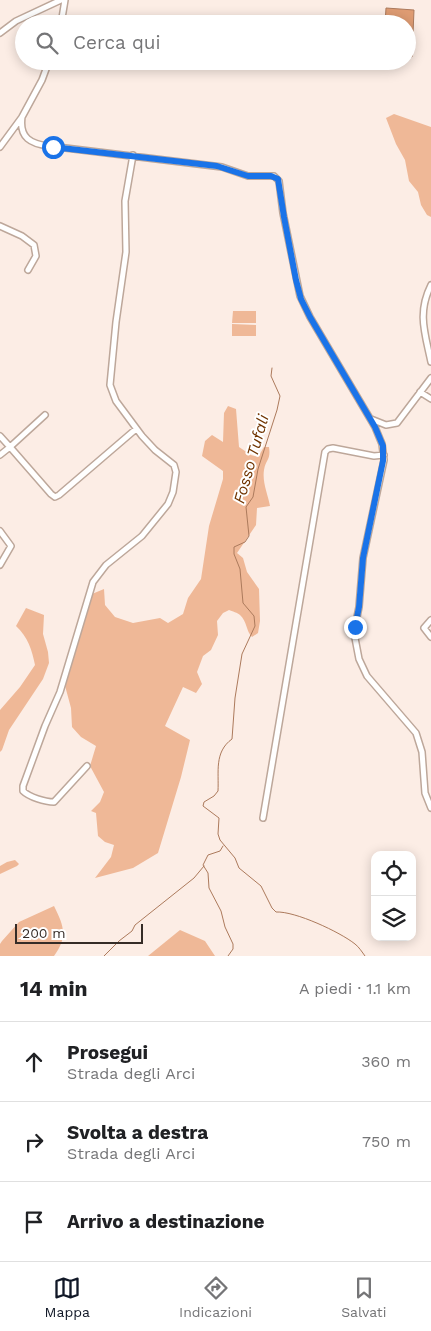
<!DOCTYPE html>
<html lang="it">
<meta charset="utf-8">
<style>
:root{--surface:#fff;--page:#f2f2f2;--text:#202124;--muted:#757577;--line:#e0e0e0;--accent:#111827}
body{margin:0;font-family:"Work Sans",sans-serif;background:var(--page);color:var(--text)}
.controls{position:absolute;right:15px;bottom:15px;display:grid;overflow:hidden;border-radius:10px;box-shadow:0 2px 12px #0003}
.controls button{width:45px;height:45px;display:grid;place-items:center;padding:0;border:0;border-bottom:1px solid var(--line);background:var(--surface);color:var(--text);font:25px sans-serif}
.scale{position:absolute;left:15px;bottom:12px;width:128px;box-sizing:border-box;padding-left:5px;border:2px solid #352c27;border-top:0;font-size:14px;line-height:18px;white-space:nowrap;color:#352c27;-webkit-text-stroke:4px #fff;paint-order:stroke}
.stop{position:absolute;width:15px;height:15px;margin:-11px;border:4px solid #1a73e8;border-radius:50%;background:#fff}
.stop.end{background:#1a73e8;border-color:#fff;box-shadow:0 1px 5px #0008}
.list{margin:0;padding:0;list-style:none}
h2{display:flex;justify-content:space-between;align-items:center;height:65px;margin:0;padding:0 20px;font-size:21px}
h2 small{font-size:16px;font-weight:400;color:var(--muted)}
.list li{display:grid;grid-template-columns:32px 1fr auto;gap:15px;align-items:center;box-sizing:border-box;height:80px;padding:0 20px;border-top:1px solid var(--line)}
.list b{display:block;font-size:19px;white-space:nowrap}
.list p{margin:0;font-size:16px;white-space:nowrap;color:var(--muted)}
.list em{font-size:16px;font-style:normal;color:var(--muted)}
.icon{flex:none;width:28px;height:28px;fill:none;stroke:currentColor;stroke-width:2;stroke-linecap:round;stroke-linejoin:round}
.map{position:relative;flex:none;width:431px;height:956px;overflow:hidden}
.search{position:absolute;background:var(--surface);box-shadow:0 2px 12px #0003;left:15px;right:15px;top:15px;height:55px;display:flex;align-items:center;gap:12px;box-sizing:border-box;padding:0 18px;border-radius:28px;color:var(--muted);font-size:19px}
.sheet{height:305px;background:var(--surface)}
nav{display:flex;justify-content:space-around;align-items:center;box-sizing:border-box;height:70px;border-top:1px solid var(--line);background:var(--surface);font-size:14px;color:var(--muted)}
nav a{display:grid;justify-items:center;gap:2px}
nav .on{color:var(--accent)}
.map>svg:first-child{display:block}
.green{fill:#efb897}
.water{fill:#df9c73;stroke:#ac7a5c}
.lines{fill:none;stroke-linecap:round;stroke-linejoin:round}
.stream{stroke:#ac7a5c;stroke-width:1}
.street-casing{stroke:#bda79a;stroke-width:8}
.street{stroke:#fff;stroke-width:5}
.route{stroke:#1a73e8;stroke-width:6}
.labels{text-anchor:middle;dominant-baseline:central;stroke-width:4;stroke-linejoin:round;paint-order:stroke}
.water-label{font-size:16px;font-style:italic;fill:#703400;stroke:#fff}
</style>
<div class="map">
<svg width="431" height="956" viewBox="0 0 431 956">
<rect width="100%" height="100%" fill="#fcede5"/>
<path class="green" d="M394,114L431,127V217L427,215L421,205L418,192L409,181L405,160L396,144L386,118Z
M233,311H256V323H232Z
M232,324L256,325V336H232Z
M228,406L236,409L239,447L251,455L258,457L264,447H269C271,460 266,459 264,470C262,482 268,495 270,506L257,508L256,525L237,553L243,558L247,572L259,589L260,621L258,633L252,637C246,631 247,621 240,615C238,613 232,611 229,610L223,613L217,621L218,635L211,650L203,656L197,672L202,684L196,693L183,687L165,726L190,740L181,777L158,853L133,868L95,878L111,857L114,845L105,842L98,836L96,813L91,811L100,802L104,792L90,766L96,746L81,737L72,727L71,708L64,682L92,594L104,589L105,605L115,617L133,623L160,618L168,623L183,614L188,598L201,579L209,526L223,479V471L202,456L205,441L212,435L223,442L224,413Z
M26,608L44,615L43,634L48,652L49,663L43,679L9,730L2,750L0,752V710L20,687L35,665C32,650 28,637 16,626Z
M15,860L19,864L17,866L0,874V866L7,862Z
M54,906C64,926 68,937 54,956H0V944L2,941L19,922Z
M180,930L205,941L215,956H148Z"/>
<path class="water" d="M386,8L414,10L412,57L407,56V24H385Z"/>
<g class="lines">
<path class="stream" d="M272,368L271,376L280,396L277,410L258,469L253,497L246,507L249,536L245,542L234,547V554L240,569L243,603L254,616L255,626L242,654L235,698L232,739C214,752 219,772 218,791L214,796L204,802L203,806L219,818L218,834L220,840L235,858L239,868L261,886L272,908L276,912C295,911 340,932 355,944C359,947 362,952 365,956
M223,846L220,851L208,855L203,865L208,873L209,888L221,911L225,927L233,944V949L228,956
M104,956L119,941L132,931L135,925L194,878L204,866"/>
<g class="street-casing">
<path id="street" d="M61,24L65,0
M0,33L16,21L61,0
M49,61L42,80L22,117C19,138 31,144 49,146L222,167L248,176H274L279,181L283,213L300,296L310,317L375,427L382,444L384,460L363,558L359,607L355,627V638L359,659L367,676L416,733L422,752L425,793L431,808
M0,147L22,117
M0,226L22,236L34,245L36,256L28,270
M431,285C417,313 425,333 431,362
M420,392L431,399
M45,415L10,447L51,494L55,497L59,495L136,429
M371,419L386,425L397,423L431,378
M0,436L10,447L0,455
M0,531L11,546L0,565
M431,620L424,628L431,637
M87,766L54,802C45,802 29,797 23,791V786L45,726L60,692L93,582L106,565L142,536L168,504L173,492L176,472L174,465L155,450L142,436L116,401L110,385L116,322L126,252L125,201L133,155
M263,818L325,452L328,449L333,448L374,456L384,455"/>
</g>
<use href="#street" class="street"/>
</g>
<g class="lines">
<path class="route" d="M53,147L217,166L248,176H271L278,179L284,217L296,280L301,299L310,317L375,427L383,446V461L363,558L359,607L355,627"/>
</g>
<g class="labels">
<g class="water-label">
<text transform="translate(251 459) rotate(-74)">Fosso Tufali</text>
</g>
</g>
</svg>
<div class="controls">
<button><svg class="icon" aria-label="locate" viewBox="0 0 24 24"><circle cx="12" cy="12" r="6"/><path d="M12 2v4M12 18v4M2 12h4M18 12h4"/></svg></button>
<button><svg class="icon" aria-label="layers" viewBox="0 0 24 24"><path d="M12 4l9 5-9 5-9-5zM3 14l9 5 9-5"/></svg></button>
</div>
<div class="scale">200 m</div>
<div class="stop" style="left:53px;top:147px"></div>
<div class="stop end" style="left:355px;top:627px"></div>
<div class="search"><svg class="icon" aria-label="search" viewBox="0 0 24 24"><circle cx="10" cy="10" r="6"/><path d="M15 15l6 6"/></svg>Cerca qui</div>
</div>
<section class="sheet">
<h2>14 min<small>A piedi · 1.1 km</small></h2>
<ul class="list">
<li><svg class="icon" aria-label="ahead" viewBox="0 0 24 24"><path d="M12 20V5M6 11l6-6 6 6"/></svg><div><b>Prosegui</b><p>Strada degli Arci</p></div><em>360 m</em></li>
<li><svg class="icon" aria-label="right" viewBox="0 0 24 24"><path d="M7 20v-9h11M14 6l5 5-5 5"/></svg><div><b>Svolta a destra</b><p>Strada degli Arci</p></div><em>750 m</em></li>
<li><svg class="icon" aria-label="arrive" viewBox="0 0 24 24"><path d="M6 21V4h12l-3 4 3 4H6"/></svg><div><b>Arrivo a destinazione</b></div></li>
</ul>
</section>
<nav>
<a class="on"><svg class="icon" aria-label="map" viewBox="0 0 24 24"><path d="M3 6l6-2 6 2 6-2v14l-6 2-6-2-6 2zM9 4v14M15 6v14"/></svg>Mappa</a>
<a><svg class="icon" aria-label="directions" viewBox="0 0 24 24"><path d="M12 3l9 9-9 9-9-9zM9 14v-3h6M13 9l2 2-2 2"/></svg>Indicazioni</a>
<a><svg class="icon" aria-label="saved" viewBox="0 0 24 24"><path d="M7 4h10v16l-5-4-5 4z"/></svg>Salvati</a>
</nav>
